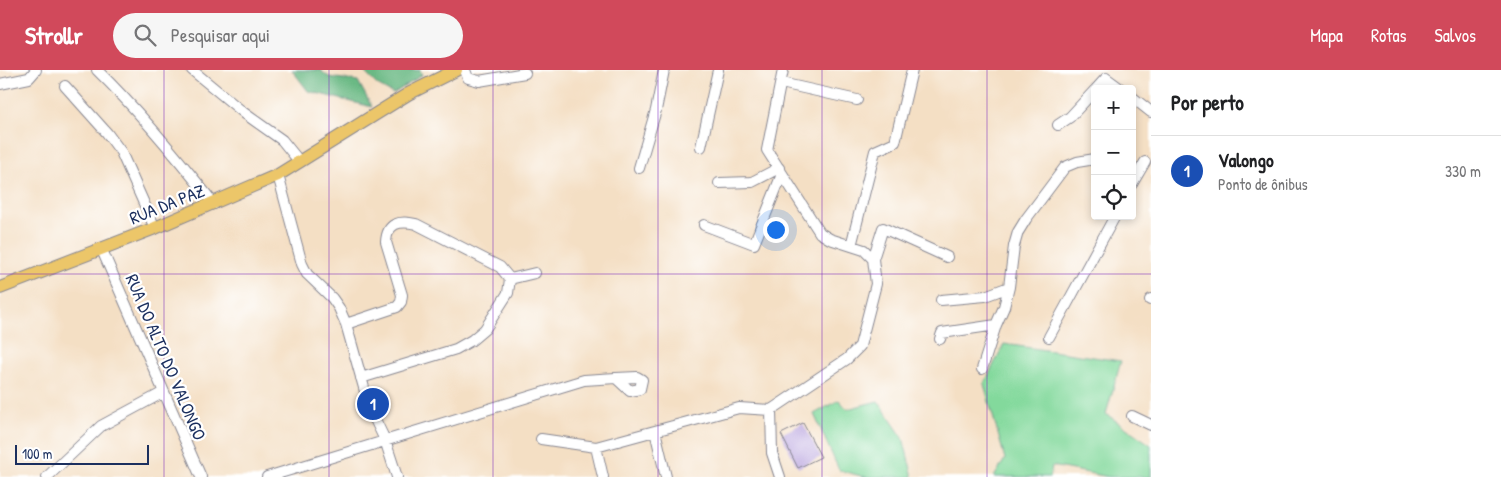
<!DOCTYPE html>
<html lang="pt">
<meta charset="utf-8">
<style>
:root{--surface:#fff;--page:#f6f6f6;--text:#202124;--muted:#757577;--line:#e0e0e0;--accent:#d1495b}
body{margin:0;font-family:"Patrick Hand",sans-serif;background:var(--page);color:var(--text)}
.controls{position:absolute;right:15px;top:15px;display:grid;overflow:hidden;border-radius:5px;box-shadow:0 2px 8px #0003}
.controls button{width:45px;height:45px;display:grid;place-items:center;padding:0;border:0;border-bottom:1px solid var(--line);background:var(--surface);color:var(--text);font:25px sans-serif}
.scale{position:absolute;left:15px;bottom:12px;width:134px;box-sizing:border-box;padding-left:5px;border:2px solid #1b2f5e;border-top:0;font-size:14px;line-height:18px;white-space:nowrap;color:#1b2f5e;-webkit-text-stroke:4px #fff;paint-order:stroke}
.you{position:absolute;left:775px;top:159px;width:18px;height:18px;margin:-12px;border:4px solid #fff;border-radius:50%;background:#1a73e8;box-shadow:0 0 0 8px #1a73e833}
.badge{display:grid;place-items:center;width:32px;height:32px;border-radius:50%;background:var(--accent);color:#fff;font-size:16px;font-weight:700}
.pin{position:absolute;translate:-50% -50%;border:2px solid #fff;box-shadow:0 1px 5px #0006}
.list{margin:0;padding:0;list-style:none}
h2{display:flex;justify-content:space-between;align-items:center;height:65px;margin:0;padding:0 20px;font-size:21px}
h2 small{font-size:16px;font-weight:400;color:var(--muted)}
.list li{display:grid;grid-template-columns:32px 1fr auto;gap:15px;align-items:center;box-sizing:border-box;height:70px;padding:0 20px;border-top:1px solid var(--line)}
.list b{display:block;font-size:19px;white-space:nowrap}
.list p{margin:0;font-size:16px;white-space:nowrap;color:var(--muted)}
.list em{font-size:16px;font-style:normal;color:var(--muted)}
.icon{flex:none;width:28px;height:28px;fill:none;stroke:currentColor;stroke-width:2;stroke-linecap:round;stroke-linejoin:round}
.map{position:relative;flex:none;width:1151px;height:407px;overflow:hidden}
header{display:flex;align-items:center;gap:30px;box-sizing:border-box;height:70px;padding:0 25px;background:var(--accent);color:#fff}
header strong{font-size:24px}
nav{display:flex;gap:28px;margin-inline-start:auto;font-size:18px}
.search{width:350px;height:45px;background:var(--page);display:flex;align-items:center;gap:12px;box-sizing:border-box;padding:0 18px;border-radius:28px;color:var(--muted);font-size:19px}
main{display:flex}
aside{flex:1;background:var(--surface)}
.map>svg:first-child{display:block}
.green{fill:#83d99c;stroke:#4f847d}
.forest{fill:#6ab984;stroke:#427471}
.building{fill:#b39ddb}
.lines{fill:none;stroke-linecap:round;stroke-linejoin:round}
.minor-casing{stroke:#888791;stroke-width:12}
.major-casing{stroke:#888791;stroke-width:14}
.minor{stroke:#fff;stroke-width:10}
.major{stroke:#ecc669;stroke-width:12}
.grid{fill:none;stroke:#7b2cbf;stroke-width:1;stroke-opacity:0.55}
.labels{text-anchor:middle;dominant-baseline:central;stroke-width:4.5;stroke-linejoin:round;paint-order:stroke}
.street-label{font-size:18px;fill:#1b2f5e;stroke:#fff}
</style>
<header>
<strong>Strollr</strong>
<div class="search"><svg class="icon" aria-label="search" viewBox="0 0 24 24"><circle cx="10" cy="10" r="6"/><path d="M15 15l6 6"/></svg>Pesquisar aqui</div>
<nav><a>Mapa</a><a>Rotas</a><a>Salvos</a></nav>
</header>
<main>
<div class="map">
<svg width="1151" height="407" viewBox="0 0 1151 407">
<rect width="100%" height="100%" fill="#fff"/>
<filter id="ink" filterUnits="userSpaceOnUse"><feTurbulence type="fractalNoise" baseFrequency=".02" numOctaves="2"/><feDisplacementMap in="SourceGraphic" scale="10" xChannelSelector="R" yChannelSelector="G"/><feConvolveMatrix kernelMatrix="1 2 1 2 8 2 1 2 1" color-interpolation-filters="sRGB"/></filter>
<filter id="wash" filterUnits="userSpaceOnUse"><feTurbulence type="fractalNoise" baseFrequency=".0096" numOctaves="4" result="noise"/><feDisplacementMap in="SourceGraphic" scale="20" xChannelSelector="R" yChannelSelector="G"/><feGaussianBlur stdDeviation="1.12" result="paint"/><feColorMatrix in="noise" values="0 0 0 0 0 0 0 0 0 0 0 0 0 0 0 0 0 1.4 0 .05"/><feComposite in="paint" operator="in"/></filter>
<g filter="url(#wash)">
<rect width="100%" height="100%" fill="#f4dfc4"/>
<path class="green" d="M1004,274L1121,291L1106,344L1151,375V407H1109L1052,396L1050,407H994L1005,389L984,314Z
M839,330L847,339L878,331L903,368L913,407H865L839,400L814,344Z"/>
<path class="forest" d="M292,0H320L329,7L358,11L372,37L308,21Z
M362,0H420L422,5L393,24L377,15Z"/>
<g id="blocks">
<path class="building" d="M803,353L821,387L798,398L781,364Z"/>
</g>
</g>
<g filter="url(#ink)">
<use href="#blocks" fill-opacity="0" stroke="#888791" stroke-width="1"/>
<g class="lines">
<g class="minor-casing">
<path id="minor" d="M97,0C140,42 177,87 214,134
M192,0L244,43L282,70L299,91
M465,0L468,8L479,11L525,3
M781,13L857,30
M0,14L29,8L36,0
M65,16L107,63L121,82L155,158
M1096,19L1106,8L1121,19
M1132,27L1151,42
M1058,55L1070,47L1095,20
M701,77L718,0
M639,98L656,40L664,0
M278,105L302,194L307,204L332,228L339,238L346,254L370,339L385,370L397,407
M719,113L752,112L779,98
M1132,114L1145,92
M704,155L754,174L782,104
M851,176L875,81L895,72L912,0
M102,180L201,407
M873,189L883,158L947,187
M510,209L535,203
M941,230L985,226L1009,217
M1150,230L1151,229
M346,254L397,237L401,232L402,225L386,172C387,153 399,150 416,154L500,197L510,209
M1049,267L1115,146
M940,269L942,263L996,255
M982,299L996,255L1004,237L1009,217L1014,176L1018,162L1026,149L1065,97L1077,92L1095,89
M637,307L642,310L640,319L630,321L616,308Z
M361,308L456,279L472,270L485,259L508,223L510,209
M771,340L847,289L860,276L876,214L873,189L864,180L830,169L820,163L767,80L783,0
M771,340L772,383L780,407
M1132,346L1151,355
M655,361L666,407
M541,369L596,377L739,338L771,340
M596,377L603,407
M47,407L101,356L164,322
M267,407L584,310L616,308"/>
</g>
<g class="major-casing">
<path id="major" d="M0,218L155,158L278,105L408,24L456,0"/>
</g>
<use href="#minor" class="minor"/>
<use href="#major" class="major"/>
</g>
</g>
<path class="grid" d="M164,0V407M329,0V407M493,0V407M658,0V407M822,0V407M987,0V407M0,204H1151"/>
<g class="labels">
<g class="street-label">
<text transform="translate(167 134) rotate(-22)">RUA DA PAZ</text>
<text transform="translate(166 287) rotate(67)">RUA DO ALTO DO VALONGO</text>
</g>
</g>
</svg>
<div class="controls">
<button>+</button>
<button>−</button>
<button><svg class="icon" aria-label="locate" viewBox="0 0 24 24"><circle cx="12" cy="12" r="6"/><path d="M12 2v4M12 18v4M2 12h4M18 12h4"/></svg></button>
</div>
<div class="scale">100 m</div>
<div class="you"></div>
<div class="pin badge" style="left:373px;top:334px;background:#1a4fb4">1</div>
</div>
<aside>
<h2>Por perto<small></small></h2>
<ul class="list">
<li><span class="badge" style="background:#1a4fb4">1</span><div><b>Valongo</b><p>Ponto de ônibus</p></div><em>330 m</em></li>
</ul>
</aside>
</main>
